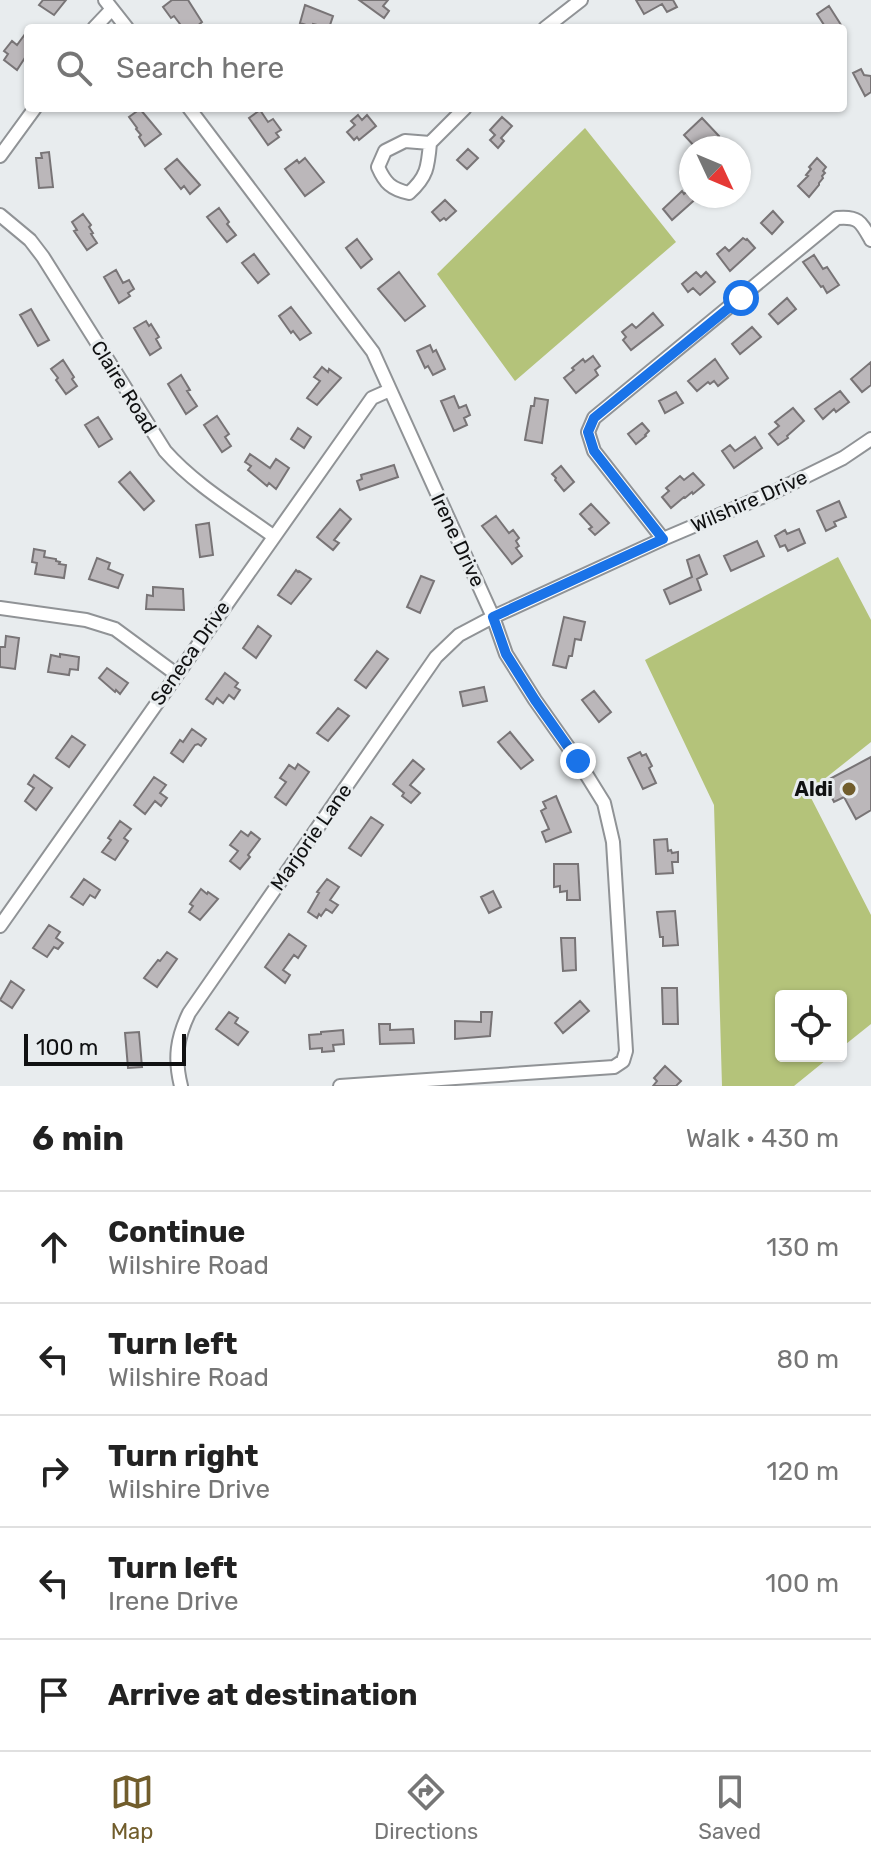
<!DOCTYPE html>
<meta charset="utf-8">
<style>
:root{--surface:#fff;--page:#f2f2f2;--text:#222;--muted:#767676;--line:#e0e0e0;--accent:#715d2c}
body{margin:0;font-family:Rubik,sans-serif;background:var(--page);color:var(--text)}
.controls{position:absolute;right:24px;bottom:24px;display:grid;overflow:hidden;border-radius:8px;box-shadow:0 2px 6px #0004}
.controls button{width:72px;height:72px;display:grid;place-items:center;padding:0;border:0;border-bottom:2px solid var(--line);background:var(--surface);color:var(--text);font:40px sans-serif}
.compass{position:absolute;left:679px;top:136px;width:72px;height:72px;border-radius:50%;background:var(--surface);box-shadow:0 2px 6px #0004;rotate:134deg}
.scale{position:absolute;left:24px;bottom:20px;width:162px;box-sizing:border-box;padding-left:8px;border:4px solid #101112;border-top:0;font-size:22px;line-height:28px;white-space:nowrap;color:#101112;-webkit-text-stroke:6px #e8ecee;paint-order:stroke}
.stop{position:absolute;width:24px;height:24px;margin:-18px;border:6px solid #1a73e8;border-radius:50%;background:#fff}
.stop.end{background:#1a73e8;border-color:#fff;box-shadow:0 2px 8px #0008}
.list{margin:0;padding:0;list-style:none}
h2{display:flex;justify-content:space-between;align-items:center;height:104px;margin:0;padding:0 32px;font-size:34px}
h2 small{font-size:26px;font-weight:400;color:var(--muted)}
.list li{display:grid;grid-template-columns:52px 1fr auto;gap:24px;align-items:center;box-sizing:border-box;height:112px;padding:0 32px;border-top:2px solid var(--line)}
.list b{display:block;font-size:30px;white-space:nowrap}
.list p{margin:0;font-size:26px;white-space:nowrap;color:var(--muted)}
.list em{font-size:26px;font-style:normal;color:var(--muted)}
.icon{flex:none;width:44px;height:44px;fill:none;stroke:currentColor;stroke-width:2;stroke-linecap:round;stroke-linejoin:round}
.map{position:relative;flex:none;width:871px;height:1086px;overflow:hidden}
.search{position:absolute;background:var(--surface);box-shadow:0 2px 6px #0004;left:24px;right:24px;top:24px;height:88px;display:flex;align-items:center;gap:20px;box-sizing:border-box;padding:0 28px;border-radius:8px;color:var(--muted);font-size:30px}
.sheet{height:664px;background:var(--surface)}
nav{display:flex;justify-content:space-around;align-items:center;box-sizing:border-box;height:112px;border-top:2px solid var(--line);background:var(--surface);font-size:22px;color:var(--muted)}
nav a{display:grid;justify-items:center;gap:4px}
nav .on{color:var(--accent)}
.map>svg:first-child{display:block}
.forest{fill:#b4c37a}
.building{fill:#bbb7ba;stroke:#787476;stroke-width:2}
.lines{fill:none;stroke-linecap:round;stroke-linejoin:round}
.minor-casing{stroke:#909396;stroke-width:16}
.minor{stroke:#fff;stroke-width:12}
.route{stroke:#1a73e8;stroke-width:10}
.poi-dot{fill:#715d2c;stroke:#e8ecee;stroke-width:3}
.labels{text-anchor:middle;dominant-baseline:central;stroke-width:6;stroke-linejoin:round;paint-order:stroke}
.street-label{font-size:20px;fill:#101112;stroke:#e8ecee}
.poi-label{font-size:20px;font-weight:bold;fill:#101112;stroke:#e8ecee;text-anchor:end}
</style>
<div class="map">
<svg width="871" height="1086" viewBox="0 0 871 1086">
<rect width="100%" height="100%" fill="#e8ecee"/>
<path class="forest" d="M585,128L676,242L515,381L437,274Z
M838,557L871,620V742L808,792L871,915V1024L841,1048V996H781V1056H831L794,1086H722L714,805L645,660Z"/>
<path class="building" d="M43,0H66L54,15L39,5Z
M172,0H188L202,22L195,28H183L174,16L171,18L163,7Z
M359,0H388L383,6L389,11L384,18Z
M636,0H673L677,7L667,12L662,4L644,14Z
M305,5L333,16L329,28L313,24L312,27L300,23Z
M829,6L843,28H826L817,14Z
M28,30V53L17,70L4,60L8,54L4,51L12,41L17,45Z
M861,69L864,75L871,76V92L865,96L853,73Z
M140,109L161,134L145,146L139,137L141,135L136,129L137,128L129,117Z
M260,110L268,122L273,119L281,130L276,133L279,137L268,145L249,118Z
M358,115L362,120L367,115L376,126L359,140L357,137L354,140L347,132L355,125L351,121Z
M502,117L512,126L501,138L504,141L498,148L490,140L495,135L490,130Z
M702,118L719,136L707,148H696L684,135Z
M468,149L478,158L467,169L457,160Z
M49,152L53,187L39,188L36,158H42L41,153Z
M305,158L324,182L305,196L285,169L297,160L299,163Z
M817,158L826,167L823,171L825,173L822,176L823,178L819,183V185L809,197L798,186L808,176L806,175L811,169L809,167Z
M177,159L200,185L190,194L184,186L181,189L165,169Z
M691,188V196H699L672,220L663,209L682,191L684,194Z
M445,200L456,211L446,220L444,218L440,221L432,212Z
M219,208L229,222L227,224L236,235L227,242L207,217Z
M773,211L783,222L772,234L761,223Z
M83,214L91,225L89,227L93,233L91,234L97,243L87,250L74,231L77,230L72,222Z
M743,238L746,240L747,239L755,248L730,271L717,254L725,247L729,251Z
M357,239L372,259L361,268L346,248Z
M254,254L269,274L258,283L242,263Z
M814,255L823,269L827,267L839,285L827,293L823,286L821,287L803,262Z
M116,270L123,283L129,280L134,289L128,293L130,296L119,303L104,277Z
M399,272L425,306L405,321L378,289Z
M696,272L701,277L706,272L715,282L700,295L693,288L688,292L682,284Z
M787,298L796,309L778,324L769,314Z
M291,307L311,333L300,340L293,331L291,333L279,316Z
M31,309L49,340L38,346L20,315Z
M653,313L663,325L631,350L623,340L626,337L622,332L632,324L636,328Z
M146,321L149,326L151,324L159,337L156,339L161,348L150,355L134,328Z
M752,327L761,337L740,354L732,344Z
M430,345L433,352L436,350L445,369L433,375L428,366L425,368L417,351Z
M593,356L600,366L595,370L598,375L576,393L564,378L574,370L572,368L583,359L585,362Z
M715,359L728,378L718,386L714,381L710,384L708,382L697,391L688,381Z
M63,360L74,377L72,379L77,386L66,394L56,380L58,378L51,369Z
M871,362V385L862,392L851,379Z
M322,367L328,372L329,369L341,378L317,405L307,398L320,381L314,377Z
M181,375L190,390L187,391L197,406L186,414L168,384Z
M840,391L849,402L836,412L834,409L823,419L815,409Z
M676,392L683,403L665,413L659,401Z
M454,396L459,408L466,405L470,415L464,418L467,425L454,431L441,401Z
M535,398L548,400L542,443L525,440L531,406H534Z
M793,408L804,421L787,436L788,438L778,445L769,434L779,426L775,422Z
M217,416L229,434L225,437L231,446L222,452L204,425Z
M98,417L112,439L99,447L85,425Z
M642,423L649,431L645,435L646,436L636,444L628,434Z
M298,428L311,437L304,448L291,439Z
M755,437L762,448L734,468L722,451L730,445L735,451Z
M250,454L270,468L276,459L289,468L276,489L269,483L267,486L248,470L251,466L245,462Z
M394,465L398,477L360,490L357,481L362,479L361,475Z
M561,466L574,482L564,491L555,480L556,478L552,474Z
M130,472L154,501L144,510L119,482Z
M693,473L704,485L693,494L692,492L685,498L684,497L671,508L662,497L669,491L666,488L680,476L684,480Z
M839,501L846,517L834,522L836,526L826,531L817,511Z
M591,504L609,523L595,535L589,529L592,527L580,514Z
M340,509L351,519L334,540L339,543L333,550L317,537Z
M496,516L509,533L513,530L519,538L516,541L519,546L516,548L522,556L512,564L482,526Z
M209,523L213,555L200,557L196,525Z
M799,529L805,543L788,551L785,545L780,547L775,536L785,530L787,534Z
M757,541L764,556L731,571L724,556Z
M34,549L45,551L44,557L56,559V561L60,562L59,564L66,565L64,578L35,574L37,563L32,562Z
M699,555L707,574L697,579L701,590L670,604L664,590L692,577L687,560Z
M97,558L110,563L108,569L123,575L118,588L89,579Z
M296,570L298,572L299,571L311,579L291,604L278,595Z
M421,576L434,581L420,613L407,607Z
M153,587L183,589L184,610L146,609L147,595L153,596Z
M564,617L585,622L581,640L575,639L572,656H569L566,668L553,665Z
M258,626L271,636L256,658L243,648Z
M6,636L19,638L15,669L0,667V647H5Z
M377,651L388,659L366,688L355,680Z
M60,654L79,657L78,670L70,669L69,675L48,672L51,655L60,657Z
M107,668L128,683L120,694L116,690L115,692L99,678Z
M225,673L238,683L235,687L240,690L234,699L229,695L223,703L217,698L213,704L206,699Z
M484,687L487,701L463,706L460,692Z
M594,691L611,712L599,722L582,700Z
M338,708L349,716L328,741L317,733Z
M192,729L206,739L201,746L198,744L195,745L183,762L171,753L180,740L183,742Z
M510,732L533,760L521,769L498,742Z
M72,736L85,745L69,767L56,758Z
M640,752L642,756L646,754L652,766L649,768L656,783L643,789L628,758Z
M871,757V810L856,819L844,797L834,802L824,782Z
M413,760L424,769L410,785L420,793L411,803L402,796L404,793L393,784Z
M298,764L309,772L286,805L275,797L286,782L280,778L289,765L295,769Z
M34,775L52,788L36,810L25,801L34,788L28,784Z
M154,777L166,785L160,793L167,798L161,806L155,801L145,814L134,805Z
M556,796L571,832L546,842L542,832L549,829L541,811L546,808L543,802Z
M371,817L383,825L361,856L349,848Z
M120,821L131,829L124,838L128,841L115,860L102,852L111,840L108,838Z
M241,831L248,836L251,832L260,839L248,855L250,857L240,869L230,861L238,851L230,845Z
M667,839L668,851L671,850L672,853L678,852V862H672L673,873L656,874L654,840Z
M554,864H578L580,900H567V891L560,892V886L554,887Z
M84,879L100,890L95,898L90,895L83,905L71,897Z
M327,879L339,887L330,900L338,905L332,913L326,909L321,916L319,914L317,918L308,912L319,893L317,892Z
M201,889L207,894L208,892L218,899L200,920L189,912L193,906L190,904Z
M493,891L501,907L489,913L481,897Z
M675,911L678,945L663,946V937H660L657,912Z
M49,925L60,932L56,938L63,943L58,949L54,947L47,957L33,948Z
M289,934L306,946L298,958L294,955L283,970L290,975L285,983L265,967Z
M561,938H575L576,970L563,971Z
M167,952L177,959L157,987L144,978L158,960L160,961Z
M11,981L24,990L12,1008L0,1000Z
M662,988H677L678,1024H663Z
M580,1001L589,1011L563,1033L555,1023Z
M229,1012L238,1018L235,1023L248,1032L238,1045L216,1029Z
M481,1012H492L490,1036L455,1039V1021L481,1022Z
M379,1024H390V1030L413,1029L414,1043L380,1044Z
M343,1030L344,1044L333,1045L334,1051L322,1052V1048L310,1049L309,1035L321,1034V1032Z
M139,1032L142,1067L128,1068L125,1033Z
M665,1066L681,1081L676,1086H653L657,1081L654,1078Z"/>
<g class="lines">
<g class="minor-casing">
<path id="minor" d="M105,0L127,28
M94,28L112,9
M545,28L581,0
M189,108L373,352L493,617L506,654L535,700L578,761L604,803L613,842L626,1051L623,1061L614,1067L340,1086
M430,143L405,141L385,151L378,167C385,183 391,189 409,193C427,177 428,167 430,143L465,108
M0,156L35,108
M0,215L30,240L43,257L165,451C195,485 236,509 273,536
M663,539L594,451L588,432L594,418L837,218C859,216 861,222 871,240
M0,608L86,620L115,629L176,674
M0,926L372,398L390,390
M181,1086C174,1058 177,1038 189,1013L436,657L459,635L493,617L663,539L776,491L843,458L871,439"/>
</g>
<use href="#minor" class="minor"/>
</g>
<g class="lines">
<path class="route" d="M578,761L535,700L506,654L493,617L663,539L594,451L588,432L594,418L741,298"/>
</g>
<circle class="poi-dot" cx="849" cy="789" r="8"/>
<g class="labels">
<g class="street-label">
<text transform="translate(124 387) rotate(58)">Claire Road</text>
<text transform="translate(749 501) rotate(-24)">Wilshire Drive</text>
<text transform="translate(458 540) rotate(65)">Irene Drive</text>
<text transform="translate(190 653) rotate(-55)">Seneca Drive</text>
<text transform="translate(311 837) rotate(-55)">Marjorie Lane</text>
</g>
<g class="poi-label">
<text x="833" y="789">Aldi</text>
</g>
</g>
</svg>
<div class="controls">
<button><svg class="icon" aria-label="locate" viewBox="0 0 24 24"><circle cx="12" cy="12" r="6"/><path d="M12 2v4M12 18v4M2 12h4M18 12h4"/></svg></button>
</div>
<svg class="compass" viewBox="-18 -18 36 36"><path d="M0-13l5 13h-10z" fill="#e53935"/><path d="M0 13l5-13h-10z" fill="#767676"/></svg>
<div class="scale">100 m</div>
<div class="stop" style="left:741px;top:298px"></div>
<div class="stop end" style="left:578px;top:761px"></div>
<div class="search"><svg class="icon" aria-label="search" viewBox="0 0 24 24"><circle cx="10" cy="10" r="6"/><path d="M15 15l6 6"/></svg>Search here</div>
</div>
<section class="sheet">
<h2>6 min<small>Walk · 430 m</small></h2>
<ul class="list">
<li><svg class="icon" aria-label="ahead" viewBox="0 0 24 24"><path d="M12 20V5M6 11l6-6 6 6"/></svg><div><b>Continue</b><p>Wilshire Road</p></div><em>130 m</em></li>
<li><svg class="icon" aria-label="left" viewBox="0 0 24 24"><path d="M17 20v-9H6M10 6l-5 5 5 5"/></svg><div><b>Turn left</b><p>Wilshire Road</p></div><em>80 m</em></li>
<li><svg class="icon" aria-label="right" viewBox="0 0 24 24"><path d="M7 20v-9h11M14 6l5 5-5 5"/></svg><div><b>Turn right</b><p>Wilshire Drive</p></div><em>120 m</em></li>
<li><svg class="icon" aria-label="left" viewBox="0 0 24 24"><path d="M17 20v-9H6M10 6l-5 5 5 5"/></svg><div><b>Turn left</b><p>Irene Drive</p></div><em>100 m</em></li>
<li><svg class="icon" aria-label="arrive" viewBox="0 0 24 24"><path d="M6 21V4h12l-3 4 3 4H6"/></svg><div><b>Arrive at destination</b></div></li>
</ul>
</section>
<nav>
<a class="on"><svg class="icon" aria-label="map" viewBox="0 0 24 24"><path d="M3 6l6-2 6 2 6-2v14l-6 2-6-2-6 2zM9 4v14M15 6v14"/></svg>Map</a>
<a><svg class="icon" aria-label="directions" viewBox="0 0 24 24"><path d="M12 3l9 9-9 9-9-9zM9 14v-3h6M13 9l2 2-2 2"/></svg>Directions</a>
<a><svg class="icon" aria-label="saved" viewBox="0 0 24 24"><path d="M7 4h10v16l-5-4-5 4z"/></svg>Saved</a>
</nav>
